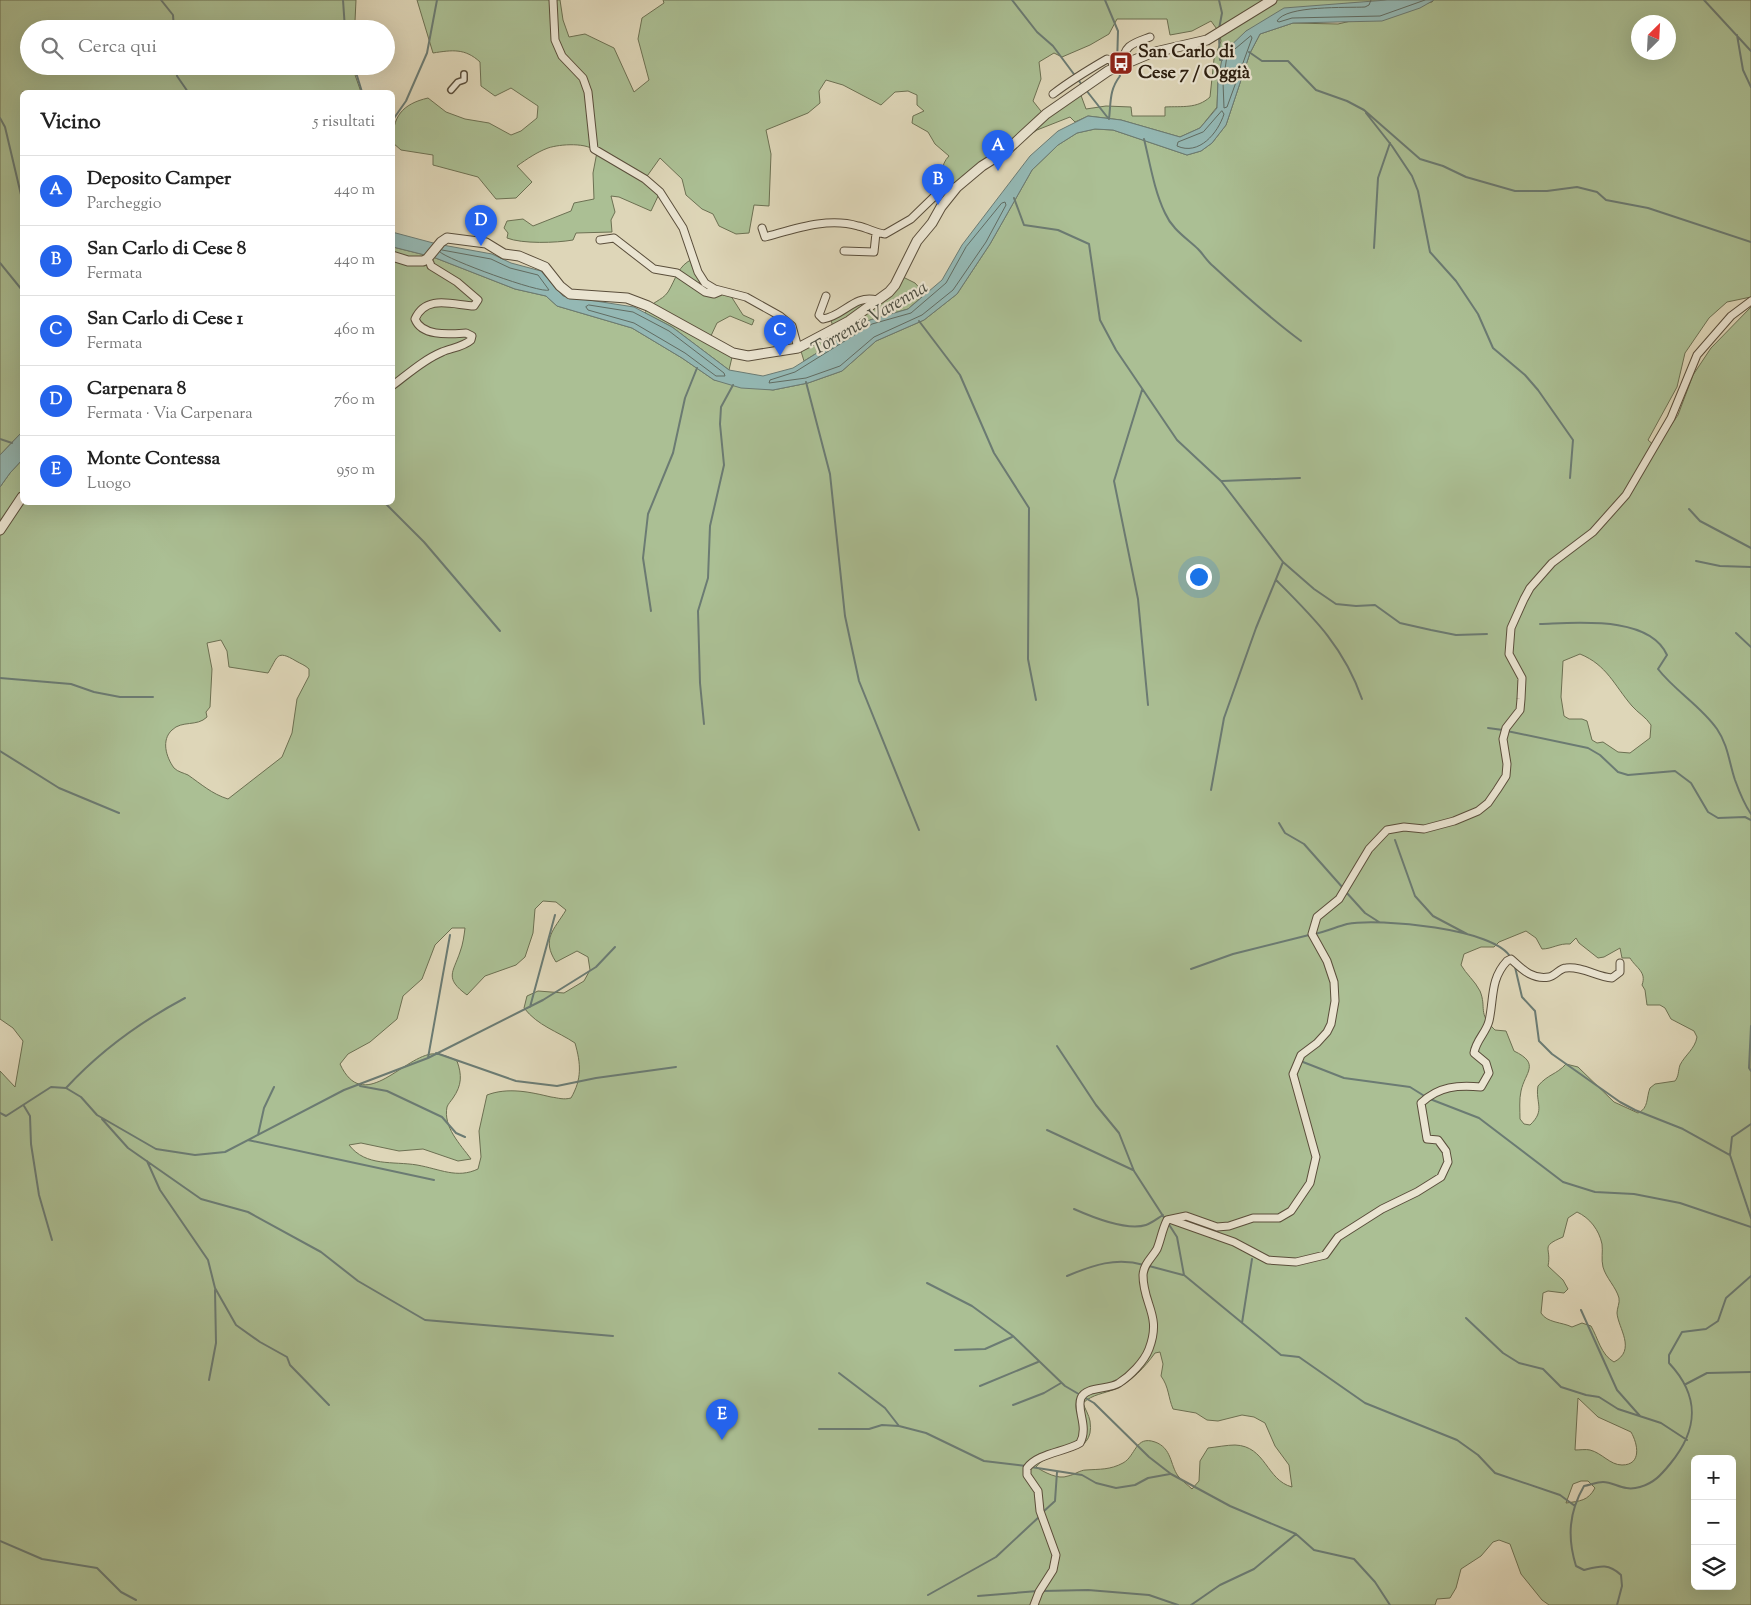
<!DOCTYPE html>
<html lang="it">
<meta charset="utf-8">
<style>
:root{--surface:#fff;--page:#f2f2f2;--text:#222;--muted:#767676;--line:#e0e0e0;--accent:#2563eb}
body{margin:0;font-family:"Sorts Mill Goudy",serif;background:var(--page);color:var(--text)}
.controls{position:absolute;right:15px;bottom:15px;display:grid;overflow:hidden;border-radius:8px;box-shadow:0 5px 20px #0002}
.controls button{width:45px;height:45px;display:grid;place-items:center;padding:0;border:0;border-bottom:1px solid var(--line);background:var(--surface);color:var(--text);font:25px sans-serif}
.compass{position:absolute;left:1631px;top:15px;width:45px;height:45px;border-radius:50%;background:var(--surface);box-shadow:0 5px 20px #0002;rotate:24deg}
.you{position:absolute;left:1198px;top:576px;width:18px;height:18px;margin:-12px;border:4px solid #fff;border-radius:50%;background:#1a73e8;box-shadow:0 0 0 8px #1a73e833}
.badge{display:grid;place-items:center;width:32px;height:32px;border-radius:50%;background:var(--accent);color:#fff;font-size:16px;font-weight:700}
.pin{position:absolute;translate:-50% -41px;filter:drop-shadow(0 1px 2px #0008)}
.pin::after{content:'';position:absolute;top:26px;width:18px;height:15px;background:inherit;clip-path:polygon(0 0,100% 0,50% 100%)}
.list{margin:0;padding:0;list-style:none}
h2{display:flex;justify-content:space-between;align-items:center;height:65px;margin:0;padding:0 20px;font-size:21px}
h2 small{font-size:16px;font-weight:400;color:var(--muted)}
.list li{display:grid;grid-template-columns:32px 1fr auto;gap:15px;align-items:center;box-sizing:border-box;height:70px;padding:0 20px;border-top:1px solid var(--line)}
.list b{display:block;font-size:19px;white-space:nowrap}
.list p{margin:0;font-size:16px;white-space:nowrap;color:var(--muted)}
.list em{font-size:16px;font-style:normal;color:var(--muted)}
.icon{flex:none;width:28px;height:28px;fill:none;stroke:currentColor;stroke-width:2;stroke-linecap:round;stroke-linejoin:round}
.map{position:relative;flex:none;width:1751px;height:1605px;overflow:hidden}
.search{position:absolute;background:var(--surface);box-shadow:0 5px 20px #0002;left:20px;top:20px;width:375px;height:55px;display:flex;align-items:center;gap:12px;box-sizing:border-box;padding:0 18px;border-radius:28px;color:var(--muted);font-size:19px}
.panel{position:absolute;background:var(--surface);box-shadow:0 5px 20px #0002;left:20px;top:90px;width:375px;height:415px;border-radius:8px}
.map>svg:first-child{display:block}
.green{fill:#abbf94;stroke:#6c7052;fill-rule:evenodd}
.water{fill:#94b8b4;stroke:#6b7b73}
.lines{fill:none;stroke-linecap:round;stroke-linejoin:round}
.shore{stroke:#616c62;stroke-width:1}
.stream{stroke:#6b7b73;stroke-width:2}
.pedestrian-casing{stroke:#5a4e3b;stroke-width:8}
.minor-casing{stroke:#5a4e3b;stroke-width:9}
.tertiary-casing{stroke:#5a4e3b;stroke-width:11}
.pedestrian{stroke:#eae4d1;stroke-width:5}
.minor{stroke:#eae4d1;stroke-width:7}
.tertiary{stroke:#eae4d1;stroke-width:9}
.labels{text-anchor:middle;dominant-baseline:central;stroke-width:4.5;stroke-linejoin:round;paint-order:stroke}
.poi-label{font-size:18px;font-weight:bold;fill:#2e2011;stroke:#eae4d1;text-anchor:start}
.water-label{font-size:19px;font-style:italic;fill:#4d4e42;stroke:#eae4d1}
</style>
<div class="map">
<svg width="1751" height="1605" viewBox="0 0 1751 1605">
<rect width="100%" height="100%" fill="#ded6b8"/>
<filter id="stains"><feTurbulence type="fractalNoise" baseFrequency=".004" numOctaves="4"/><feColorMatrix values="0 0 0 0 .2 0 0 0 0 .09 0 0 0 0 .02 0 0 0 .5 -.17"/></filter>
<radialGradient id="worn" r=".72"><stop offset=".6" stop-color="#630" stop-opacity="0"/><stop offset="1" stop-color="#630" stop-opacity=".3"/></radialGradient>
<path class="green" d="M0,0H356L355,21L360,29H29V66H356L353,69L361,92H22V432L0,455Z
M417,0H560L563,20L569,37L585,34L614,48L634,92L649,80L638,39L642,18L664,3L663,0H1387L1246,31L1218,81L1217,107L1200,128L1180,137L1121,120L1088,116L1075,122L1070,117L1037,130L957,187L943,188C942,176 940,165 949,156L935,144L928,132L912,123L913,116L924,111L917,105V95L908,91L895,92L881,105L843,85L826,80L819,91L820,103L808,113L766,130L771,154L769,206L754,205L749,233L736,234L719,226L713,214L702,209L686,195L682,179L660,158L645,179L660,192L651,211L619,197L611,196L615,212L611,220L612,232L576,233L573,240C556,243 522,244 507,238L508,233L504,228L507,221L523,219L533,226L571,211L574,203L594,199L593,173L597,152C588,142 560,144 548,148C537,152 527,159 517,166L532,182L516,198L496,199L478,177L433,165V155L401,150L393,143C392,117 402,104 428,98L446,112L465,119L489,123L511,135L521,131L537,118L538,106L511,88L495,96L481,86L480,62C465,48 452,50 433,53ZM1117,19H1167L1170,35L1192,31L1211,21L1219,32L1221,41L1214,59L1210,97C1197,109 1182,106 1165,107V116H1132L1131,107L1106,106L1086,109L1079,90L1044,115L1033,101L1041,79L1039,62L1054,53L1062,57L1090,45L1109,34Z
M1434,0H1751V297L1727,302L1709,318L1685,353L1677,387L1648,440L1656,447L1678,415L1693,375L1711,348L1751,307V1605H1549L1542,1600L1521,1574L1510,1544L1499,1540L1493,1542L1481,1556L1461,1569L1456,1588L1450,1598L1437,1599L1435,1605H0V1071L15,1087L23,1041L13,1028L0,1019V487L10,473L22,460V502H392L393,247L433,257L515,289L546,296L557,306L632,328L682,358L714,380L773,390L808,383L842,371L876,341L924,320L957,294L990,244L1032,170L1058,145L1077,133L1095,129L1113,130L1187,155L1201,151L1212,143L1226,125L1250,53L1260,34L1293,23L1338,24L1432,2ZM1638,22H1668V52H1638ZM221,640L227,651L229,667L268,673C278,657 276,649 296,661C301,664 305,665 309,669V676L297,699L292,733L282,757L228,799C212,794 201,784 188,775C184,773 178,772 174,768C166,757 161,740 172,730C182,720 197,727 207,717L206,712L210,707L212,669L207,643ZM1580,654C1607,665 1614,685 1632,706C1638,713 1646,717 1651,725L1650,738L1630,753L1618,752L1603,742L1597,743L1592,740L1587,721L1582,719H1569L1564,716L1561,697L1563,661ZM543,901L556,902L566,910C554,930 541,939 556,962L577,951L588,957L590,970L584,981L564,993L538,991L527,996L524,1008C538,1026 557,1031 575,1043C581,1064 582,1079 571,1098C563,1100 559,1098 551,1097C530,1092 508,1087 487,1095L479,1131L481,1157L478,1169C457,1179 440,1169 417,1165C393,1161 366,1167 349,1145L361,1143L399,1151L423,1149L458,1161L471,1159C460,1144 443,1127 447,1107C448,1104 451,1101 453,1098C462,1085 462,1075 457,1061C449,1057 440,1053 431,1054C401,1059 363,1114 340,1064L348,1054L370,1042L397,1019L403,996L422,979L435,945L452,928H465C464,936 463,944 460,952C453,973 444,978 467,995L485,976L516,965L525,957L533,933L535,909ZM1526,931L1536,938L1542,949C1552,949 1559,943 1570,944L1576,938L1579,943L1598,958L1604,957L1620,948L1622,958H1630C1636,968 1647,972 1642,985L1645,990L1647,1005H1660L1665,1008L1671,1019L1694,1031L1697,1037C1695,1049 1685,1055 1680,1065C1678,1071 1679,1076 1675,1081L1655,1084L1650,1088C1646,1098 1649,1108 1638,1113L1614,1102L1578,1067L1566,1064C1556,1075 1548,1074 1538,1086C1535,1103 1546,1110 1530,1125L1524,1124L1520,1119C1520,1111 1519,1099 1521,1091C1525,1072 1541,1064 1514,1051L1506,1031L1495,1030C1477,1013 1487,1008 1480,991C1475,981 1466,974 1461,965L1464,954L1481,947H1494L1499,942ZM1577,1212C1590,1218 1599,1230 1602,1244C1603,1252 1601,1259 1603,1267C1606,1278 1616,1287 1619,1298C1620,1303 1617,1308 1617,1313C1618,1328 1637,1350 1614,1362C1601,1355 1598,1338 1591,1326L1582,1323L1572,1327C1562,1322 1547,1323 1541,1313L1543,1293L1548,1291L1564,1293L1568,1289L1563,1280L1548,1266C1552,1247 1539,1247 1563,1237L1568,1218ZM1160,1352L1163,1364L1161,1376C1169,1387 1168,1397 1173,1409L1196,1413L1207,1420L1218,1421L1242,1415L1254,1417L1265,1423L1275,1446L1289,1465L1292,1487C1266,1480 1266,1446 1235,1445C1227,1445 1217,1447 1208,1448L1200,1461L1199,1481L1192,1489C1188,1485 1182,1481 1178,1476C1170,1465 1172,1448 1155,1442C1135,1435 1136,1456 1123,1463C1110,1470 1100,1469 1086,1470C1080,1470 1074,1475 1068,1476C1058,1480 1044,1472 1036,1467C1050,1447 1096,1459 1090,1421C1089,1415 1085,1409 1083,1403C1093,1394 1103,1394 1115,1389C1131,1382 1145,1367 1155,1353ZM1578,1398L1598,1417L1631,1432C1638,1444 1642,1465 1622,1465C1610,1465 1602,1453 1590,1450C1586,1449 1580,1450 1575,1450ZM1695,1459H1732V1586H1695ZM1581,1481H1588L1595,1488C1588,1501 1580,1501 1566,1503L1573,1484Z
M693,259L705,283L729,293L743,315L754,320L752,325L730,316L717,323L709,340L733,353L729,370L672,327L645,313C650,302 662,301 668,292C676,279 678,265 693,259Z
M899,275L915,283L925,294L908,309L870,320L804,361L800,348L834,330L830,317L847,306L877,299Z"/>
<path class="water" d="M1387,0H1434L1420,8L1382,21L1293,23L1260,34L1250,53L1226,125L1212,143L1201,151L1187,155L1113,130L1095,129L1077,133L1058,145L1032,170L990,244L957,294L924,320L876,341L842,371L808,383L773,390L741,388L714,380L682,358L632,328L557,306L546,296L515,289L433,257L393,247L392,232L437,244L492,254L511,263L541,271L563,296L634,307L672,327L729,370L763,376L793,368L870,320L908,309L942,280L962,245L1030,156L1058,131L1088,116L1121,120L1180,137L1200,128L1217,108L1218,81L1223,53L1246,31L1284,8Z
M22,432V460L10,473L0,487V455Z"/>
<g class="lines">
<path class="shore" d="M1371,0L1369,5L1365,7C1347,8 1286,5 1277,21L1279,22L1292,18L1380,16L1425,0
M1251,36L1252,38L1227,107L1224,108L1223,82L1227,56Z
M1222,111L1224,114C1218,133 1199,156 1177,146L1178,142L1203,132Z
M1002,203L1005,202L1006,205L986,242L953,290L922,315L874,337L840,366L806,378L769,383L770,380L795,372L872,324L911,313L946,283L966,247Z
M440,252C446,259 541,294 549,290L538,275L510,268L491,259L442,250
M589,305L633,312L669,331L724,373L725,376H716L685,353L634,323L588,310L586,307Z"/>
<path class="stream" d="M161,0L173,15L174,29
M343,0L345,29
M1012,0L1037,32L1053,46L1082,85
M1105,0L1118,31L1117,65
M1219,0L1222,13L1219,29
M1704,0L1751,51
M1737,35L1743,70L1751,87
M1219,37L1220,60H1222
M1249,52L1262,61H1288L1316,90L1347,101L1364,110L1420,159L1443,166L1466,177L1515,191H1547L1577,187L1597,192L1606,200L1648,208L1751,242
M176,66L177,76L188,92
M354,66L362,92
M1086,90L1108,118
M1366,113L1392,146L1412,176L1418,191L1430,252L1456,281L1478,314L1493,348L1525,375L1538,390L1573,440L1570,478
M0,118L5,127L22,199
M1109,119C1111,103 1109,90 1120,76L1118,70
M392,121L406,101L427,53L437,0
M1144,139C1150,163 1154,190 1165,213C1172,229 1185,237 1198,249C1203,254 1207,261 1213,266C1241,292 1270,318 1301,341
M1014,198L1024,225L1058,230L1089,244L1100,320L1116,350L1177,440L1221,481L1283,562L1314,589L1336,604L1356,606L1375,605L1400,623L1431,630L1456,635L1487,634
M1374,248L1378,178L1390,143
M0,263L22,290
M919,321L960,375L994,453L1029,508L1028,659L1036,700
M806,382L830,474L845,616L859,681L919,830
M1142,390L1114,481L1138,599L1148,705
M0,439L12,443
M1222,481L1300,478
M384,502L424,542L500,631
M1689,509L1700,521L1751,548
M1696,561L1720,566L1751,567
M1276,580C1314,618 1344,647 1362,699
M651,611L643,558L648,514L673,453L685,398L697,368
M1540,624C1576,623 1649,615 1667,655L1658,669C1675,691 1701,706 1717,729C1728,745 1729,762 1735,780C1739,791 1744,804 1751,814
M1736,633L1751,647
M0,678L71,684L94,692L120,697H153
M704,724L700,683L698,611L708,578L710,526L724,465L720,424L721,407L733,385
M1488,728L1503,730
M1507,731L1588,748L1600,755L1618,772L1628,775L1675,771L1691,783L1708,812L1718,818L1745,817L1751,820
M0,751L59,788L119,813
M1211,790L1224,718L1256,628L1283,562
M1279,823L1285,833L1304,844L1343,888
M1395,840L1415,896L1433,916L1467,934
M1346,892L1365,913L1379,922
M1314,934C1325,932 1336,927 1347,924C1378,918 1496,928 1511,958
M1515,967L1522,997L1535,1011L1539,1041L1552,1054L1620,1102L1635,1110L1683,1129L1730,1155
M1191,969L1233,954L1309,935
M530,1007L555,915
M1751,1026L1749,1068L1751,1071
M1057,1046L1096,1105L1119,1133L1134,1171L1165,1219
M436,1053L516,1081L557,1086L596,1078L676,1067
M428,1058L450,935
M1303,1062L1344,1078L1410,1087L1426,1097
M360,1086L387,1091L442,1117L456,1133L465,1137
M66,1088C101,1050 140,1022 185,998
M1430,1099L1479,1118L1563,1182L1595,1192L1634,1194L1680,1203L1751,1227
M24,1106L30,1116L31,1144L39,1195L52,1240
M0,1113L6,1116L51,1087L66,1088L81,1097L97,1115L156,1149L195,1155L225,1152L344,1090L428,1058L543,1000L596,967L615,947
M102,1119L128,1148L201,1199L248,1212L321,1252L358,1281L425,1320L613,1336
M1751,1124L1732,1137L1730,1155L1751,1218
M1047,1130L1133,1170
M258,1135L264,1108L274,1087
M248,1140L434,1180
M147,1161L160,1190L208,1260L215,1288L236,1325L260,1342L287,1357L290,1365L329,1405
M1074,1209C1092,1217 1127,1231 1146,1225C1152,1223 1158,1218 1163,1215
M1168,1223L1177,1237L1184,1275L1281,1355L1299,1357L1365,1403L1457,1440L1478,1455L1495,1473L1560,1495L1575,1506
M1149,1266L1183,1275
M1067,1276C1093,1265 1116,1257 1144,1265
M927,1283L972,1306L1013,1336L1065,1386L1094,1403L1149,1457L1171,1474L1230,1506L1296,1534L1314,1550L1354,1559L1375,1582L1390,1605
M1581,1310L1617,1390L1640,1416
M1466,1318L1503,1353L1519,1363L1543,1369L1561,1387L1586,1395L1599,1397L1618,1409L1661,1423L1687,1440
M1242,1323L1252,1259
M955,1350L985,1349L1012,1337
M839,1373L885,1408L899,1426
M209,1380L216,1343L215,1290
M1686,1384L1707,1373L1751,1372
M980,1386L1038,1362
M1013,1405L1044,1393L1061,1383
M819,1429H869L882,1425L899,1426L926,1433L984,1461L1026,1466
M1031,1467L1082,1475L1096,1483L1116,1488L1135,1485L1148,1478L1170,1474
M1043,1512L1055,1501L1057,1472
M0,1541L42,1559L97,1568L121,1592L136,1600
M1043,1591L1088,1590L1149,1595L1178,1605
M928,1595L996,1557L1040,1516
M978,1596L1038,1591
M1191,1605L1220,1585L1254,1569L1296,1534
M1617,1605L1622,1586L1621,1575C1608,1563 1600,1566 1584,1570L1576,1566C1567,1537 1569,1512 1584,1486C1590,1485 1597,1482 1603,1482C1615,1482 1623,1492 1640,1487C1654,1483 1661,1475 1670,1464C1699,1429 1700,1396 1669,1363V1355L1682,1332L1706,1329L1718,1321L1726,1298L1751,1276"/>
<g class="pedestrian-casing">
<path id="pedestrian" d="M451,90L458,82L464,80V74"/>
</g>
<g class="minor-casing">
<path id="minor" d="M553,0L555,40L562,56L583,78L588,92L594,149L645,179L660,192L683,228L698,272L705,283L715,289L746,297L780,316L792,326L798,348
M1123,64C1123,45 1134,43 1150,37
M1053,94C1070,81 1088,70 1107,59L1111,60L1114,68
M762,228L765,237C795,229 827,217 858,226C868,228 875,233 885,234L911,219L943,188L957,187
M600,240L614,238L654,269L677,273L705,292L714,294L721,291
M844,251L874,252L876,233
M826,296L819,315L823,319C844,316 854,294 877,300
M392,386C408,374 423,360 442,352C451,348 463,347 471,340L472,336L466,333C450,334 422,337 415,319C426,294 453,305 474,306L478,300L457,282L431,266L430,263
M1172,1220L1234,1242L1268,1260L1296,1262L1325,1255L1338,1237L1382,1209L1417,1192L1441,1177L1448,1162L1446,1151L1438,1140L1427,1139L1421,1103C1439,1086 1458,1085 1481,1087L1489,1073L1486,1063L1474,1053C1476,1040 1486,1033 1489,1021C1494,999 1490,979 1507,961L1511,959C1522,969 1532,980 1549,977C1555,976 1560,968 1566,968C1582,966 1597,977 1612,978L1620,972V963
M1034,1605L1039,1592L1053,1570L1056,1555L1040,1511L1038,1491L1027,1475V1468C1038,1453 1065,1452 1080,1443C1089,1426 1076,1410 1081,1398C1086,1386 1109,1390 1119,1383C1130,1376 1144,1362 1149,1349C1162,1315 1143,1305 1143,1275C1144,1263 1152,1258 1157,1249C1161,1239 1162,1230 1167,1220L1186,1216L1217,1227L1229,1226L1253,1218H1279L1291,1211L1310,1183L1316,1157L1293,1074L1301,1055L1317,1043L1327,1032L1331,1024L1335,1001L1334,982L1327,961L1312,934L1317,917L1339,899L1369,849L1387,830L1404,827L1424,829L1454,821L1478,811L1488,803L1497,790L1506,776L1507,764L1503,739L1506,728L1520,710L1521,699L1522,678L1509,654L1511,628L1524,599L1530,588L1552,563L1593,532L1626,495L1671,418L1697,355L1731,316L1751,301"/>
</g>
<g class="tertiary-casing">
<path id="tertiary" d="M392,256L408,261H423L427,259L441,242L447,238L486,243L504,254L519,256L545,267L560,286L570,294L627,298L648,306L733,353L748,356L798,348L849,321L889,292L895,285L917,241L932,223L941,207L957,187L982,166L1006,151L1046,114L1108,71L1151,53L1207,40L1272,0
M0,530L22,497"/>
</g>
<use href="#pedestrian" class="pedestrian"/>
<use href="#minor" class="minor"/>
<use href="#tertiary" class="tertiary"/>
</g>
<defs>
<g id="bus-square" transform="scale(1.25)"><rect x="-9" y="-9" width="18" height="18" rx="4" fill="#8f2418" stroke="#eae4d1"/><path d="M-5-6H5V4H4V6H2V4H-2V6H-4V4H-5ZM-3.5-4V0h7V-4ZM-3.5 1.2v1.5H-2V1.2ZM2 1.2v1.5H3.5V1.2Z" fill="#fff"/></g>
</defs>
<g fill-rule="evenodd">
<use href="#bus-square" x="1121" y="63"/>
</g>
<g class="labels">
<g class="poi-label">
<text x="1138" y="53">San Carlo di<tspan x="1138" dy="21">Cese 7 / Oggià</tspan></text>
</g>
<g class="water-label">
<text transform="translate(870 319) rotate(-30)">Torrente Varenna</text>
</g>
</g>
<rect width="100%" height="100%" filter="url(#stains)"/>
<rect width="100%" height="100%" fill="url(#worn)"/>
</svg>
<div class="controls">
<button>+</button>
<button>−</button>
<button><svg class="icon" aria-label="layers" viewBox="0 0 24 24"><path d="M12 4l9 5-9 5-9-5zM3 14l9 5 9-5"/></svg></button>
</div>
<svg class="compass" viewBox="-18 -18 36 36"><path d="M0-13l5 13h-10z" fill="#e53935"/><path d="M0 13l5-13h-10z" fill="#767676"/></svg>
<div class="you"></div>
<div class="pin badge" style="left:998px;top:171px">A</div>
<div class="pin badge" style="left:938px;top:205px">B</div>
<div class="pin badge" style="left:780px;top:356px">C</div>
<div class="pin badge" style="left:481px;top:246px">D</div>
<div class="pin badge" style="left:722px;top:1440px">E</div>
<div class="search"><svg class="icon" aria-label="search" viewBox="0 0 24 24"><circle cx="10" cy="10" r="6"/><path d="M15 15l6 6"/></svg>Cerca qui</div>
<section class="panel">
<h2>Vicino<small>5 risultati</small></h2>
<ul class="list">
<li><span class="badge">A</span><div><b>Deposito Camper</b><p>Parcheggio</p></div><em>440 m</em></li>
<li><span class="badge">B</span><div><b>San Carlo di Cese 8</b><p>Fermata</p></div><em>440 m</em></li>
<li><span class="badge">C</span><div><b>San Carlo di Cese 1</b><p>Fermata</p></div><em>460 m</em></li>
<li><span class="badge">D</span><div><b>Carpenara 8</b><p>Fermata · Via Carpenara</p></div><em>760 m</em></li>
<li><span class="badge">E</span><div><b>Monte Contessa</b><p>Luogo</p></div><em>950 m</em></li>
</ul>
</section>
</div>
